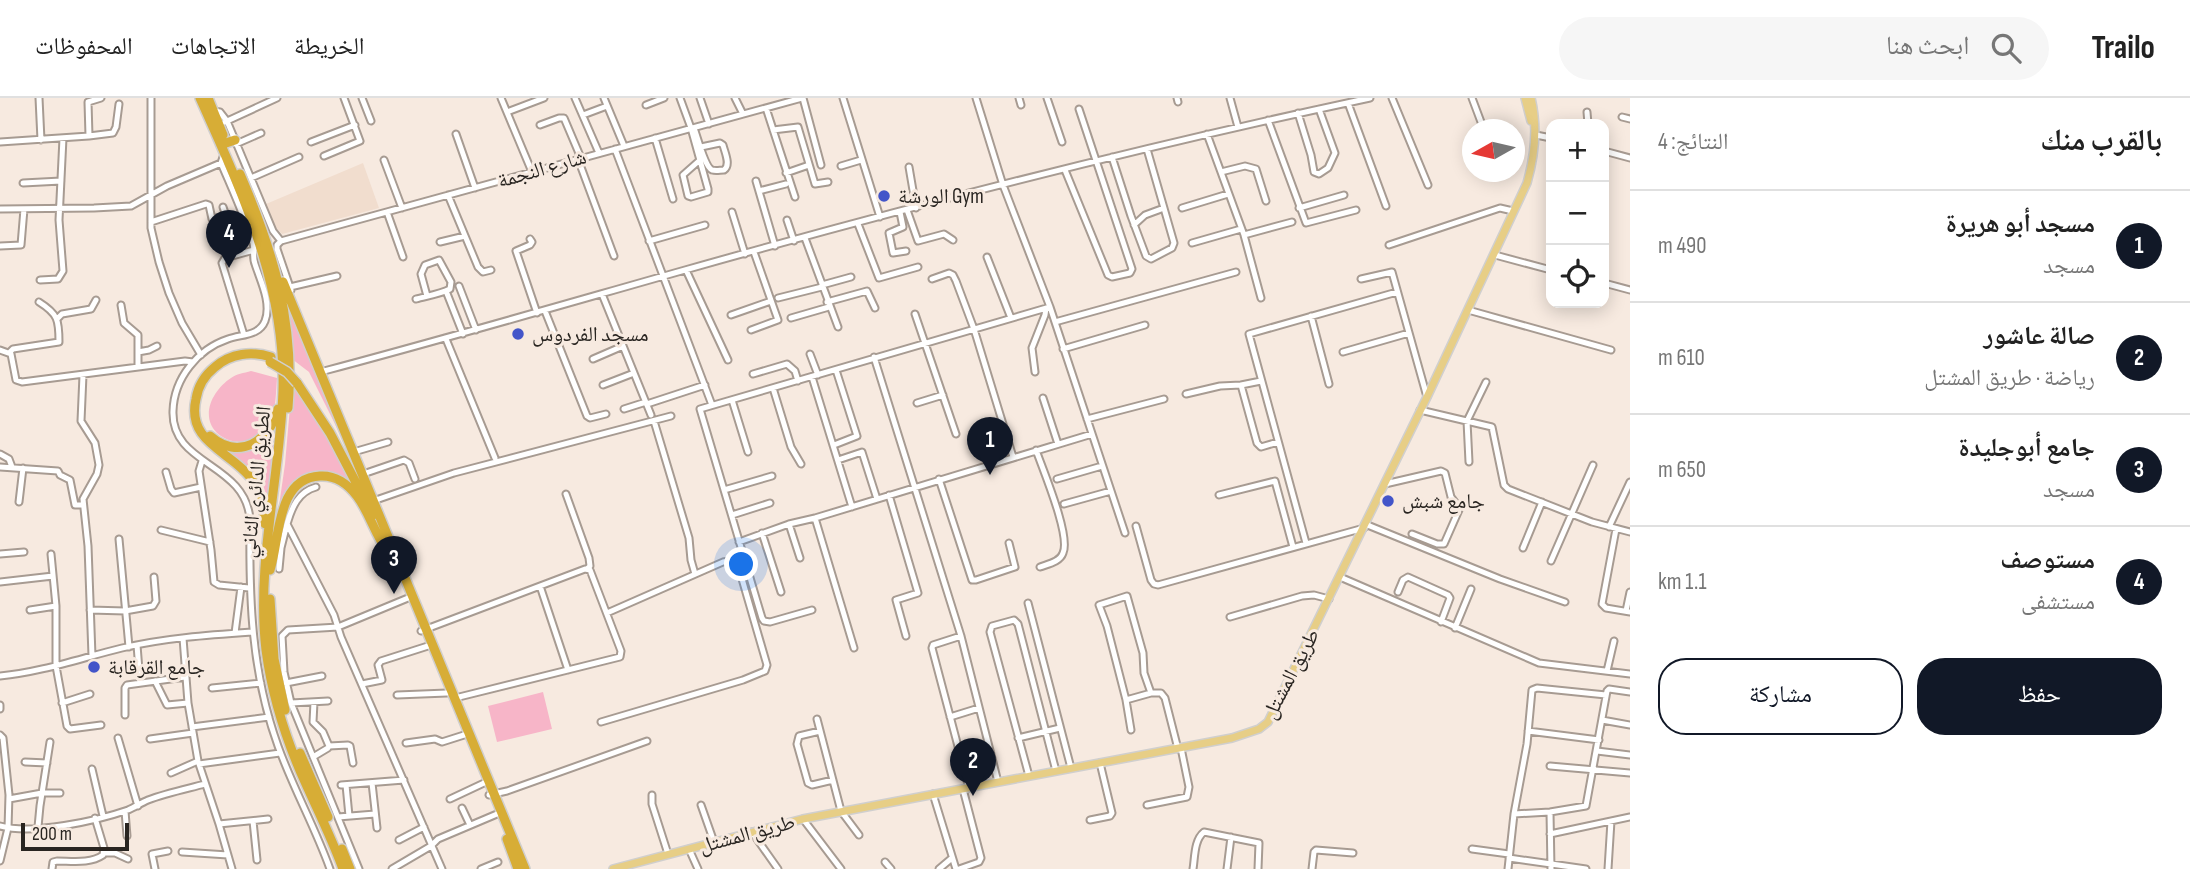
<!DOCTYPE html>
<html lang="ar">
<meta charset="utf-8">
<style>
:root{--surface:#fff;--page:#f6f6f6;--text:#222;--muted:#767676;--line:#e0e0e0;--accent:#111827}
body{margin:0;font-family:"Sofia Sans Condensed","Noto Naskh Arabic",sans-serif;background:var(--page);color:var(--text);direction:rtl}
.controls{position:absolute;right:21px;top:21px;display:grid;overflow:hidden;border-radius:14px;box-shadow:0 4px 18px #0003}
.controls button{width:63px;height:63px;display:grid;place-items:center;padding:0;border:0;border-bottom:2px solid var(--line);background:var(--surface);color:var(--text);font:35px sans-serif}
.compass{position:absolute;left:1462px;top:21px;width:63px;height:63px;border-radius:50%;background:var(--surface);box-shadow:0 4px 18px #0003;rotate:262deg}
.scale{position:absolute;left:21px;bottom:18px;width:108px;box-sizing:border-box;padding-left:7px;border:4px solid #292521;border-top:0;font-size:19px;line-height:24px;white-space:nowrap;color:#292521;-webkit-text-stroke:5px #f7eae0;paint-order:stroke}
.you{position:absolute;left:742px;top:467px;width:24px;height:24px;margin:-18px;border:5px solid #fff;border-radius:50%;background:#1a73e8;box-shadow:0 0 0 10px #1a73e833}
.badge{display:grid;place-items:center;width:46px;height:46px;border-radius:50%;background:var(--accent);color:#fff;font-size:23px;font-weight:700}
.pin{position:absolute;translate:-50% -58px;filter:drop-shadow(0 2px 4px #0008)}
.pin::after{content:'';position:absolute;top:37px;width:24px;height:21px;background:inherit;clip-path:polygon(0 0,100% 0,50% 100%)}
.list{margin:0;padding:0;list-style:none}
h2{display:flex;justify-content:space-between;align-items:center;height:91px;margin:0;padding:0 28px;font-size:30px}
h2 small{font-size:23px;font-weight:400;color:var(--muted)}
.list li{display:grid;grid-template-columns:46px 1fr auto;gap:21px;align-items:center;box-sizing:border-box;height:112px;padding:0 28px;border-top:2px solid var(--line)}
.list b{display:block;font-size:26px;white-space:nowrap}
.list p{margin:0;font-size:23px;white-space:nowrap;color:var(--muted)}
.list em{font-size:23px;font-style:normal;color:var(--muted)}
.actions{display:flex;gap:14px;padding:21px 28px}
.actions a{flex:1;padding:16px 0;border:2px solid var(--accent);border-radius:28px;text-align:center;font-size:24px;color:var(--accent)}
.actions .main{background:var(--accent);color:#fff}
.icon{flex:none;width:38px;height:38px;fill:none;stroke:currentColor;stroke-width:2;stroke-linecap:round;stroke-linejoin:round}
.map{position:relative;flex:none;width:1630px;height:771px;overflow:hidden;direction:ltr}
header{display:flex;align-items:center;gap:42px;box-sizing:border-box;height:98px;padding:0 35px;background:var(--surface);border-bottom:2px solid var(--line)}
header strong{font-size:33px}
nav{display:flex;gap:38px;margin-inline-start:auto;font-size:24px}
.search{width:490px;height:63px;background:var(--page);display:flex;align-items:center;gap:18px;box-sizing:border-box;padding:0 24px;border-radius:38px;color:var(--muted);font-size:26px}
main{display:flex}
aside{flex:1;background:var(--surface)}
.map>svg:first-child{display:block}
.built{fill:#f1ddce}
.garden{fill:#f7b5c8}
.lines{fill:none;stroke-linecap:round;stroke-linejoin:round}
.minor-casing{stroke:#a79b92;stroke-width:9}
.major-casing{stroke:#d0cfce;stroke-width:10}
.highway-casing{stroke:#d0cfce;stroke-width:12}
.minor{stroke:#fff;stroke-width:5}
.major{stroke:#e7ce86;stroke-width:7}
.highway{stroke:#d7ad36;stroke-width:9}
.highway-bridge-casing{stroke:#d0cfce;stroke-width:12;stroke-linecap:butt}
.highway-bridge{stroke:#d7ad36;stroke-width:9}
.poi-dot{fill:#4355c9;stroke:#f7eae0;stroke-width:2.5}
.labels{text-anchor:middle;dominant-baseline:central;stroke-width:6;stroke-linejoin:round;paint-order:stroke}
.street-label{font-size:21px;fill:#292521;stroke:#f7eae0}
.poi-label{font-size:21px;fill:#292521;stroke:#f7eae0;text-anchor:start}
</style>
<header>
<strong>Trailo</strong>
<div class="search"><svg class="icon" aria-label="search" viewBox="0 0 24 24"><circle cx="10" cy="10" r="6"/><path d="M15 15l6 6"/></svg>ابحث هنا</div>
<nav><a>الخريطة</a><a>الاتجاهات</a><a>المحفوظات</a></nav>
</header>
<main>
<aside>
<h2>بالقرب منك<small>النتائج: 4</small></h2>
<ul class="list">
<li><span class="badge">1</span><div><b>مسجد أبو هريرة</b><p>مسجد</p></div><em>490 m</em></li>
<li><span class="badge">2</span><div><b>صالة عاشور</b><p>رياضة · طريق المشتل</p></div><em>610 m</em></li>
<li><span class="badge">3</span><div><b>جامع أبوجليدة</b><p>مسجد</p></div><em>650 m</em></li>
<li><span class="badge">4</span><div><b>مستوصف</b><p>مستشفى</p></div><em>1.1 km</em></li>
</ul>
<div class="actions"><a class="main">حفظ</a><a>مشاركة</a></div>
</aside>
<div class="map">
<svg width="1630" height="771" viewBox="0 0 1630 771">
<rect width="100%" height="100%" fill="#f7eae0"/>
<path class="built" d="M363,65L379,110L282,136L273,126L266,106Z"/>
<path class="garden" d="M284,194L356,368L309,274L292,261Z
M251,273L277,280C276,294 276,309 271,322C263,344 234,351 217,335C199,317 214,291 231,280C236,276 244,275 251,273Z
M292,286L327,337L355,387L309,378L278,415L285,366Z
M278,315L266,418L263,399L221,349L244,351Z
M543,594L552,631L497,644L488,608Z"/>
<g class="lines">
<g class="minor-casing">
<path id="minor" d="M39,0L41,42
M151,0V130L159,164L169,195L182,225L201,257
M362,0L371,23
M501,0L532,74
M575,0L599,55
M604,0L624,48
M680,0L691,30L708,91V94L691,99L688,98L683,77L700,62
M700,0L709,26
M735,0L743,16
M803,0L821,67
M843,0L880,119
M976,0L1003,87L1050,209L1125,435
M1019,0L1021,7
M1047,0L1062,44
M1177,0L1178,4
M1230,0L1238,29
M1392,0L1428,87
M1472,0L1484,32
M1348,5L1386,108
M646,7L664,0
M766,10L795,99
M213,13L220,14L227,23L273,133L281,143
M507,14L544,0
M1587,14L1588,26
M1298,15L1311,57L1314,74L1319,76L1328,70L1335,55L1319,11
M583,17L607,8
M1622,19L1630,21
M1268,22L1306,125L1356,112
M225,24L277,0
M540,27L559,20H564L581,60
M773,32L798,29L815,86L828,84
M695,33C698,41 705,69 712,72C716,73 720,72 724,72C731,67 725,55 723,47L720,45L701,49
M456,36L475,90
M1207,36L1244,137L1261,200
M1536,37L1551,40
M89,38L88,4L101,0
M655,40L673,101
M0,44L89,38L113,35L116,29L119,6
M311,44L355,27
M236,46L261,35
M615,51L712,307
M1604,53L1630,60
M224,56L221,65C232,91 244,117 253,145C255,152 252,159 255,166C260,182 272,205 265,223C259,238 242,236 228,241C198,251 174,280 173,313C171,368 245,364 250,421C249,500 251,573 278,648C293,690 315,729 330,771
M324,58L360,43L344,0
M1112,59L1131,118L1146,158L1151,161L1172,150L1174,145L1147,51
M578,61L614,158
M384,62L402,110
M841,68L861,62
M909,69L916,110
M1065,72L1108,177L1112,179L1130,175L1132,171L1079,11
M1221,74L1245,68L1256,71L1266,103
M786,75L809,67
M251,80L299,59
M756,83L775,148
M23,85L61,83
M759,93L786,86
M448,97L478,169L483,174L491,172
M223,109L237,151
M1182,110L1228,96
M1299,110L1344,97
M0,111L94,110L131,108L167,88L221,65
M907,112L918,143L944,136L953,142
M387,114L403,159
M732,114L745,156
M900,114L903,129L889,135L893,155L906,153
M787,122L794,143
M151,124L206,106L209,107L212,121L225,118
M858,126L879,180L918,169
M1134,127L1145,117L1164,110
M1244,137L1292,124
M805,140L838,229
M530,141L532,144L530,147L516,153L537,215
M281,143L802,0
M281,143L277,147V151L291,192
M649,143L705,127
M440,144L465,138
M1192,145L1241,131
M1389,147L1500,110L1513,113
M0,148L21,147L24,111
M1495,157L1551,172
M987,159L1011,220
M686,172L728,262
M932,181L949,175L953,177L956,183L974,231L1013,359
M1361,181L1392,174L1427,299
M40,182L58,181L63,173L59,122L63,40
M1604,185L1630,192
M822,187L851,179
M459,188L476,232
M290,189L337,178
M446,193L463,236
M602,196L651,317
M778,200L822,189
M416,201C427,198 440,196 450,191L451,184L439,162L425,167L421,176L427,198
M827,204L867,193L875,210
M121,207L124,225L138,237V269
M1468,212L1611,252
M545,213L587,318L590,320L606,316
M915,216L956,336
M731,217L771,203
M1311,218L1329,286
M791,220L829,209
M57,221L62,216L91,211L96,202
M1055,224L1236,174
M751,232L778,222L754,154
M244,237L222,165L225,160L254,152
M446,241L495,360
M1063,251L1145,227
M0,252L11,256L16,282L22,284L185,263L193,264
M10,254L13,251L59,244C59,222 58,216 39,204
M138,254L149,252L157,248
M1343,254L1409,235
M810,256L818,277
M874,259L961,538L998,684
M593,261L623,248
M324,273C445,241 565,206 685,172C911,108 1140,49 1370,0
M1035,274L1032,250L1045,217L1046,210
M753,276L787,266L795,273L798,283
M83,277L81,323L95,345L99,367L97,376L83,401L88,448L92,558
M812,279L852,409
M603,287L634,275
M1241,287L1257,345L1261,349L1278,344
M773,290L791,349L801,366
M1186,296L1220,288L1241,287L1261,283
M1043,300L1058,346
M732,302L748,354
M917,305L943,297
M647,306L705,287
M624,311L646,304
M1420,312L1492,329L1504,387L1508,391L1592,424L1630,434
M1087,321L1164,301
M654,323L689,440L691,462L695,476
M834,347L857,338L836,272
M1036,352C1043,372 1071,438 1063,455C1060,464 1048,466 1040,469
M357,353L388,344
M0,356L9,361L12,369
M838,362L862,354L877,401
M202,363L199,373L211,452L214,484L219,487L249,490
M1469,364L1467,323L1486,284
M0,369L58,373L60,377L70,382L75,407H83
M166,374L171,391L174,395L201,389
M366,375L404,362L409,365L415,381
M939,381L972,482H976L1015,469L1009,445
M1057,381L1102,368
M1385,386L1441,373L1445,375L1451,399L1458,408L1459,412L1444,446H1437L1412,436
M316,389C298,394 292,409 287,426L334,517L341,539L442,771
M724,392L772,378
M566,396L589,460L590,468L587,471
M889,397L918,495L896,502L906,538
M1219,397L1275,383L1293,449
M373,403L454,375L671,318
M19,404L23,370
M1064,406L1111,393
M732,417L770,405
M815,420L854,550
M789,426L800,460
M1365,426L1500,481L1565,504
M1136,428L1151,482L1154,486L1158,487L1364,430
M1609,429L1630,384
M1616,431L1602,506L1606,510L1630,514
M161,432L210,444
M762,435L781,494
M119,441L129,549
M739,444L789,426L815,420L1092,336
M1306,445L1249,236L1397,194
M1523,450L1542,404
M0,456L24,454
M51,456L56,508V568L67,628L70,631L101,627
M1551,463L1593,367
M279,471L281,450L287,426
M1340,479L1539,565L1630,576
M0,484L53,478
M540,488L568,572
M1398,494L1403,482L1408,479L1448,497L1450,500L1441,524
M1028,505L1071,670
M30,512L56,508
M90,512L125,513L153,508L156,503L154,479
M812,512L770,524L764,523L762,520L700,311L1050,209
M1626,513L1630,494
M1230,519L1302,498L1314,497L1329,501
M1455,530L1471,491
M421,533L585,471L590,472L621,553L620,559L455,600
M235,535L241,489
M961,538L933,547L932,550L969,690
M183,540L188,605L198,663L219,726L232,771
M137,547L140,585
M1607,573L1614,543
M0,578C42,574 81,560 122,550C165,540 208,537 252,534
M155,583L167,607L188,605
M286,585L322,578
M362,586L382,582L378,567L381,563L428,548
M212,590L261,585
M397,597L447,595
M1126,602L1107,528L1099,507L1127,498L1143,555L1144,575L1151,595
M62,605L90,596
M291,605L328,603
M0,611V607
M125,617V590L127,587L185,579
M950,619L979,610
M817,621L841,713L859,737
M1602,622L1630,627
M601,624L743,582L765,573L767,567L738,467L735,462L723,464L607,515
M192,629L269,619
M1131,632L1126,602L1151,595H1161L1165,600L1178,651
M820,633L799,638L797,646L808,685L812,687L833,682
M1528,633L1599,642
M0,637L3,640L9,697L8,730L0,763
M118,640L138,708
M1018,640L1060,630
M150,641L193,635
M406,645L435,641L442,644L464,637
M329,648L348,647L350,648L353,665
M1597,653L1630,657
M313,659L328,650L329,648L323,634L313,624L314,604
M25,664L47,665
M199,666L280,655
M1550,668L1630,675
M92,671L103,718
M171,675L198,663
M1029,678L990,534L992,528L1014,522L1018,526L1056,673
M372,685L377,730
M341,687L404,682
M346,687L349,718
M933,696L956,771
M489,697L507,693L647,643
M652,697V706L668,756
M9,701L42,695H60
M450,701L484,685
M701,707L714,744
M1147,707L1187,699L1189,689L1181,650
M462,710L470,727
M125,713L127,738
M1550,714L1551,771
M1514,716L1527,646L1532,592L1537,590L1606,597
M338,719L375,716
M803,721L841,771
M1090,722L1110,718L1112,715L1100,665
M253,723L257,762
M219,726L268,721
M0,728C33,737 96,723 128,712C135,709 141,705 148,702C166,695 186,691 205,686
M38,729L40,708L50,644
M752,734L778,771
M1550,736L1630,719
M399,742L424,729
M689,751L698,771
M1472,751L1509,756
M182,754L228,757
M104,755H115L128,761
M1509,760L1586,771
M885,764L891,771
M52,771L53,764L57,763C72,763 90,766 103,757L104,750L95,720
M155,771L152,756L168,753
M359,771L291,605L284,574L282,538L288,532L338,529L408,500
M392,771L431,748L438,741L497,716
M481,771L498,764
M939,771L952,760
M959,771L979,764L981,760L963,691
M1193,771C1195,759 1194,742 1204,734L1259,745L1258,771
M1227,771L1231,739
M1312,771L1314,754L1316,752L1353,755
M1508,771L1514,716L1550,714L1586,708L1607,593L1609,591L1630,594
M1608,771L1611,723"/>
</g>
<g class="major-casing">
<path id="major" d="M1525,0L1531,23
M613,771L803,721L1232,640L1259,631L1268,624L1427,299L1527,85C1535,57 1538,29 1531,0"/>
</g>
<g class="highway-casing">
<path id="highway" d="M200,0C242,94 286,188 283,293C280,379 256,465 266,552C272,597 286,642 305,684C318,713 332,741 343,771
M208,0L223,37
M226,45L235,42
M240,76C273,153 295,224 288,310
M283,184L525,771
M297,285L330,335L373,417
M210,338C239,363 269,344 278,311
M265,426C264,409 261,394 251,380C230,353 186,344 196,301C198,288 205,277 215,269C231,255 252,253 271,259
M270,472C280,441 276,380 320,378C335,377 348,386 357,398C370,415 375,438 389,455
M270,501L274,561L285,612
M300,655L328,719
M507,741L518,771
M342,751L350,771"/>
</g>
<use href="#minor" class="minor"/>
<use href="#major" class="major"/>
<use href="#highway" class="highway"/>
<g class="highway-bridge-casing">
<path id="highway-bridge" d="M270,264L287,274L297,285"/>
</g>
<use href="#highway-bridge" class="highway-bridge"/>
</g>
<g class="poi-dot">
<circle cx="884" cy="98" r="7"/>
<circle cx="518" cy="236" r="7"/>
<circle cx="1388" cy="403" r="7"/>
<circle cx="94" cy="569" r="7"/>
</g>
<g class="labels">
<g class="street-label">
<text transform="translate(542 71) rotate(-16)">شارع النجمة</text>
<text transform="translate(256 384) rotate(-84)">الطريق الدائري الثاني</text>
<text transform="translate(1291 576) rotate(-62)">طريق المشتل</text>
<text transform="translate(747 736) rotate(-15)">طريق المشتل</text>
</g>
<g class="poi-label">
<text x="898" y="98">الورشة Gym</text>
<text x="532" y="236">مسجد الفردوس</text>
<text x="1402" y="403">جامع شبش</text>
<text x="108" y="569">جامع القرقابة</text>
</g>
</g>
</svg>
<div class="controls">
<button>+</button>
<button>−</button>
<button><svg class="icon" aria-label="locate" viewBox="0 0 24 24"><circle cx="12" cy="12" r="6"/><path d="M12 2v4M12 18v4M2 12h4M18 12h4"/></svg></button>
</div>
<svg class="compass" viewBox="-18 -18 36 36"><path d="M0-13l5 13h-10z" fill="#e53935"/><path d="M0 13l5-13h-10z" fill="#767676"/></svg>
<div class="scale">200 m</div>
<div class="you"></div>
<div class="pin badge" style="left:990px;top:377px">1</div>
<div class="pin badge" style="left:973px;top:698px">2</div>
<div class="pin badge" style="left:394px;top:496px">3</div>
<div class="pin badge" style="left:229px;top:170px">4</div>
</div>
</main>
